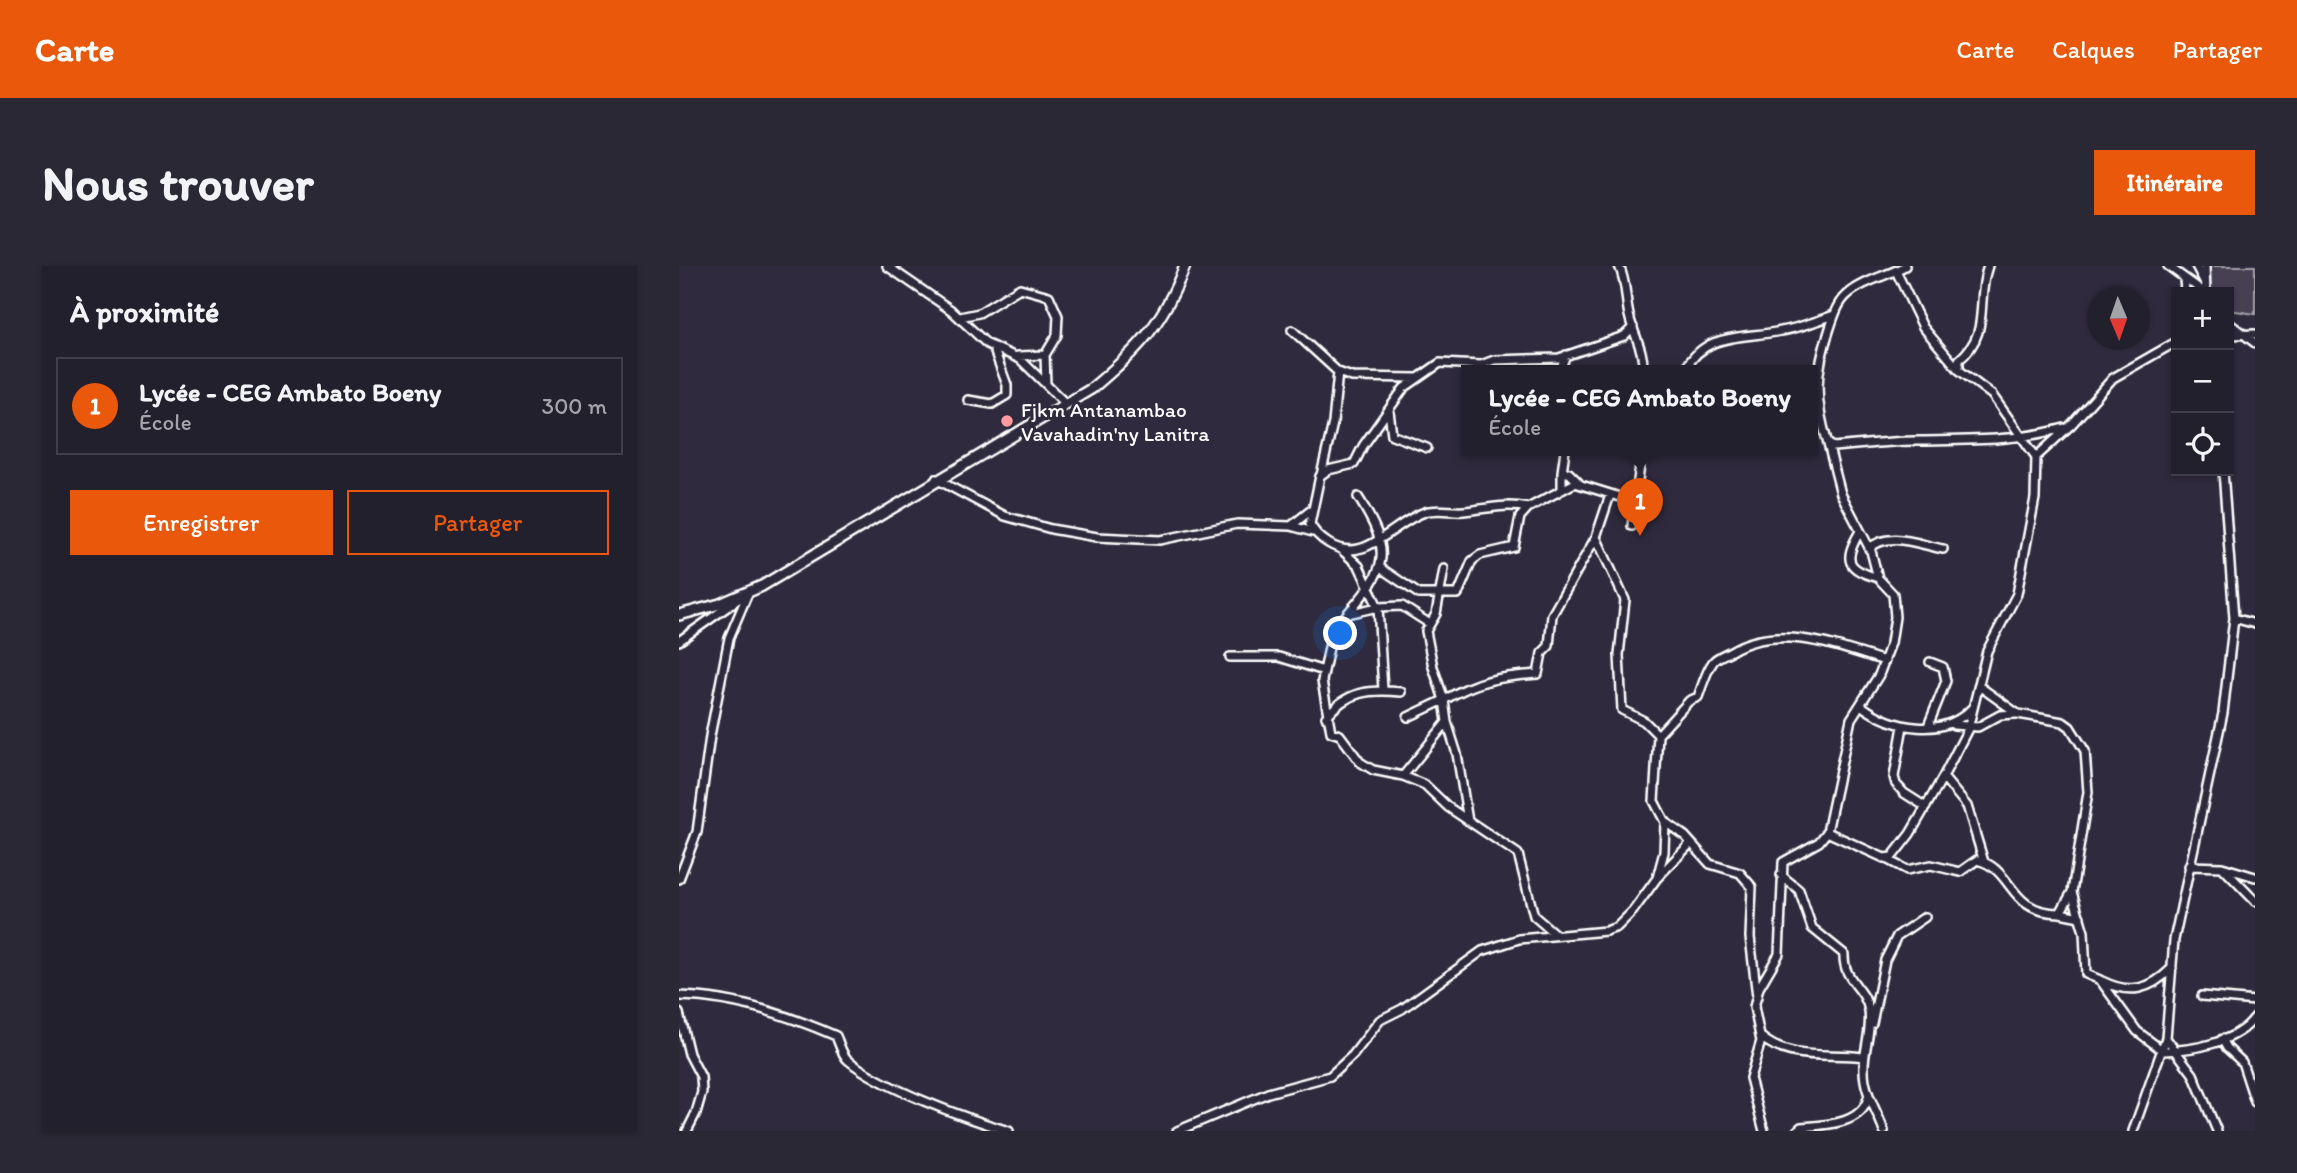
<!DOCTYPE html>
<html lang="fr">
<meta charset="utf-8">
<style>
:root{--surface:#23202e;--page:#2b2836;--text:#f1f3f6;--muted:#a3a3aa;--line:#403e4a;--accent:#ea580c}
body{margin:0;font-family:Itim,sans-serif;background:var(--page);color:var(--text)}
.controls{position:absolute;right:21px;top:21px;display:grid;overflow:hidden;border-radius:0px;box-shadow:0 2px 5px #0004}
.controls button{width:63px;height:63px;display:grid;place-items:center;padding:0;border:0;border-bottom:2px solid var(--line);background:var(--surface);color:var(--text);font:35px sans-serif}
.compass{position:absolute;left:1408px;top:21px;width:63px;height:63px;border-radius:50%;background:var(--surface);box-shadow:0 2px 5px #0004;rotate:178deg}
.you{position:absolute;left:662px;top:368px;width:24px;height:24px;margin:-18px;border:5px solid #fff;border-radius:50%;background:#1a73e8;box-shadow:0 0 0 10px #1a73e833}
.badge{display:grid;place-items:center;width:46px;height:46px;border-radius:50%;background:var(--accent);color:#fff;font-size:23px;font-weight:700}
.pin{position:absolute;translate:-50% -58px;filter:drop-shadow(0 2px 4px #0008)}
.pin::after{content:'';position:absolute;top:37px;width:24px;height:21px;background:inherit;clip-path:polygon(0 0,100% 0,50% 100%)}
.popup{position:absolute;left:782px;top:99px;width:357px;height:91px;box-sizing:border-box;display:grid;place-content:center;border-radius:0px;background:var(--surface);filter:drop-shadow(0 2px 5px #0005);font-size:23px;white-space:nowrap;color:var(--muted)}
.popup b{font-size:26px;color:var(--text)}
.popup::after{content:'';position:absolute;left:50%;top:100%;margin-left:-14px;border:14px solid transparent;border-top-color:var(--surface)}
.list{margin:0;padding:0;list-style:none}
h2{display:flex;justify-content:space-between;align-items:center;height:91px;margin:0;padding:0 28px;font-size:30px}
h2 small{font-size:23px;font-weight:400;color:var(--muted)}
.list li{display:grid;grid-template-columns:46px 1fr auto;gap:21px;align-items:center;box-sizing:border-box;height:98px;margin:0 14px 14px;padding:0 14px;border:2px solid var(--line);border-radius:0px}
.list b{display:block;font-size:26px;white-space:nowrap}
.list p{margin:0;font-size:23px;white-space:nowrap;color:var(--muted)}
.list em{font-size:23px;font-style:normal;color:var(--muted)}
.actions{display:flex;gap:14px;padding:21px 28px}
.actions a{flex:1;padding:16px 0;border:2px solid var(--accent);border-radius:0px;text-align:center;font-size:24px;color:var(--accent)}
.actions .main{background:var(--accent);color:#fff}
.icon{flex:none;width:38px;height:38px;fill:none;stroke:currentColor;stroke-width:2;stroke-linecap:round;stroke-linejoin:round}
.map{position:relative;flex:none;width:1576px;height:865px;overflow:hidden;border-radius:0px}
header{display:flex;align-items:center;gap:42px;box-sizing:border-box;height:98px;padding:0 35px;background:var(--accent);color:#fff}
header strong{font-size:33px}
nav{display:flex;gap:38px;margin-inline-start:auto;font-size:24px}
.intro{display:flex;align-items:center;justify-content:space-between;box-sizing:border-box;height:168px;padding:0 42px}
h1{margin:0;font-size:49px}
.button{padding:18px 32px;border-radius:0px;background:var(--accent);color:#fff;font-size:24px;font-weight:700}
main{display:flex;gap:42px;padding:0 42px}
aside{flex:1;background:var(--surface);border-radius:0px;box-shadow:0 2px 5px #0004}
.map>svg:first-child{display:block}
.green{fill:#464152;stroke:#a2a0a8;stroke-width:2}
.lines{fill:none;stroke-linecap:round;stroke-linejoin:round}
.minor-casing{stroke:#fff;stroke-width:12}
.tertiary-casing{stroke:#fff;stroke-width:14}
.minor{stroke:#2f2a3d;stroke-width:7}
.tertiary{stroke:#2f2a3d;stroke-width:9}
.poi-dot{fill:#ff9aa2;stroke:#2f2a3d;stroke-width:2.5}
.labels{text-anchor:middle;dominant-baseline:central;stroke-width:6;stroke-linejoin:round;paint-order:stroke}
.poi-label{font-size:21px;fill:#fff;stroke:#2f2a3d;text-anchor:start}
</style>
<header>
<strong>Carte</strong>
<nav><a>Carte</a><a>Calques</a><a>Partager</a></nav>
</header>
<div class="intro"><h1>Nous trouver</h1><a class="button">Itinéraire</a></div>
<main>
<aside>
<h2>À proximité<small></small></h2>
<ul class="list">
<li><span class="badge">1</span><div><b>Lycée - CEG Ambato Boeny</b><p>École</p></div><em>300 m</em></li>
</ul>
<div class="actions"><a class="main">Enregistrer</a><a>Partager</a></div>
</aside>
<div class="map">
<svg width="1576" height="865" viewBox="0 0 1576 865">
<rect width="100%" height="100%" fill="#2f2a3d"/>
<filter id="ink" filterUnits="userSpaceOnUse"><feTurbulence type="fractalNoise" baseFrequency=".0143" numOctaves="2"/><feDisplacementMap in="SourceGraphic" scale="14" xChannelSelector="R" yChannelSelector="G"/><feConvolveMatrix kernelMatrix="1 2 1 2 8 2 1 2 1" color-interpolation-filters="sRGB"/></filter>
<g filter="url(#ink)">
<path class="green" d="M1529,0H1576V48L1550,44V26H1533L1529,18Z"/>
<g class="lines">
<g class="minor-casing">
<path id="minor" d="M208,0L272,44L308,78L341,93L387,138
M940,0C948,17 946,32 950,49C954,68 965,83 964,104
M1226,0C1208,10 1183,15 1168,29C1159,37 1155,50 1151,62C1136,106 1135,133 1149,178L1155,181C1182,179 1209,175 1236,175C1286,174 1336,176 1385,162
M1489,0L1525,26
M1517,0L1525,15
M1526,0L1527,26
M1217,5L1244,61L1280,104L1313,129L1357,191
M1505,13L1506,26
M281,51L300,47L341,22L370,30L379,50L378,69L366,89L367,118
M1550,57L1576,77
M954,61L945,70L880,92L815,94L802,99L761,97L725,122L684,180L675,198L649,204L641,210L631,258C635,266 641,272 649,277C686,301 714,256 746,246C758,242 772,246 785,245C808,243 825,237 849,242L896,217L957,236
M613,64L659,106L673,111L738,112
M1550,69L1576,68
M339,90L366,89
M1280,103V94C1313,66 1296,36 1309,0
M881,104L887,89
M1006,104C1026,65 1065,73 1102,65C1120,62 1138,55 1155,49
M289,134L313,138L328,129V119L314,81
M710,145L713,169L748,182
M1544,205L1555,352L1576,358
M883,206L886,184
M642,209L654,157L659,106
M257,213L326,250L372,263L418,271L481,274L558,258L612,260
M883,224V206L890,207L900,217
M931,229L917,271L946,334L940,389L943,444L965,455L979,469
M679,231C713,285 710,301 668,348L699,341L704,424
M631,245L612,260L634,266
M953,260L963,184
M1180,267C1164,295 1168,303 1199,312
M1190,283C1209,264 1241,279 1264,283
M664,285L680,300L699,341L723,340L751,358
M700,301L740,328H779L793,295L801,289L835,281L841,251L849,242
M668,348L653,367L643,415L652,466L661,469L681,496L694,504L724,510L746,519L769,541L839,588L855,650L877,669
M0,375L61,332
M551,391H600L645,405
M1300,420L1339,448L1384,456L1391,461L1406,485L1409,526L1393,626L1405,666L1407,708L1421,714L1458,765L1484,785C1514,784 1557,777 1576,751
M1183,440C1213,463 1265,473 1293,442
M647,451C668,425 690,423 722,426
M729,451L765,434L754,401L747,365L757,348L765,303
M768,456L778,488L789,555
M1275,459L1299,461L1321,449L1336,448
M1224,460L1215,511L1217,518L1225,527L1247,541
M1249,460L1267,415L1264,401L1251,396
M724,510L768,456L765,434C799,414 820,411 859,408L863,387L870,380L873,349L917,271
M986,556L985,586L978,612L1011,578
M1148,566L1172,453L1200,409L1212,377L1216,351L1214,328L1199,312L1192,285L1162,228L1149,178
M1205,592L1228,604L1252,599L1281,606L1298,594C1336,603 1328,647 1381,647L1393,626
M1305,596L1288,540L1264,511L1289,463L1308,385L1338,328L1356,232L1357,191L1393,158L1434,112L1497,76
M1510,600L1543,601L1576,635
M1543,601L1576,611
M1102,609L1120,624L1133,662L1165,688C1164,716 1186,720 1190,745C1193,766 1184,784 1185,804C1185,827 1198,844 1205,865
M0,613L18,566L31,470L50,372L70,325
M1381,647L1401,651
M1423,715C1451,729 1471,724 1493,702
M0,730C53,731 109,749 157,770C160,777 163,789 169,794C204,823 286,852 330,865
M1523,730L1576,735
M1078,731L1071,671L1073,621L1061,607L1031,598L1006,570L986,556L975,535L979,469L1010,435L1019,431C1023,421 1027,405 1034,396C1037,391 1047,388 1052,385C1099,357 1157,380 1206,395
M0,747L10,788L22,811L23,826L17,847L8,865
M1193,757L1206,694L1218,670L1246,651
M1082,771C1112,796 1150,786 1185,791
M1487,772L1514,808L1538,865
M1543,773L1548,782L1563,796L1576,836
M498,865L589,827L651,810L674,789L701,754L723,743L803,685L840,673L927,665L938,661L954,645L978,612
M1085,865L1071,812L1082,775L1075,741L1080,722L1100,688L1104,596L1140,576L1148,566L1205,592L1213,591L1231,568L1264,511
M1118,865L1122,861C1145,859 1182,859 1189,832
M1454,865L1487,772L1495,674L1544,447L1555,352"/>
</g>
<g class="tertiary-casing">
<path id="tertiary" d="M0,349L41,338L83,320L412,123C460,83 483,59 506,0"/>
</g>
<use href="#minor" class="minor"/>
<use href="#tertiary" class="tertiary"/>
</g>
</g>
<circle class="poi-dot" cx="328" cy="155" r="7"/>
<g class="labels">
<g class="poi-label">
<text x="342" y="143">Fjkm Antanambao<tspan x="342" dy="24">Vavahadin'ny Lanitra</tspan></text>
</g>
</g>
</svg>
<div class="controls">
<button>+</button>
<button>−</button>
<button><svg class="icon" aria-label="locate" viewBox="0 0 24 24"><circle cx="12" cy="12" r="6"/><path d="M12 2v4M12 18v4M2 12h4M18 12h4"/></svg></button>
</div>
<svg class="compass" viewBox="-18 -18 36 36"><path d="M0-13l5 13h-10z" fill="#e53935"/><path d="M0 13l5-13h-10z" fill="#a3a3aa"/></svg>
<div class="you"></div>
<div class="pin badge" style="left:961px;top:270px">1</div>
<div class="popup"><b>Lycée - CEG Ambato Boeny</b>École</div>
</div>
</main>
